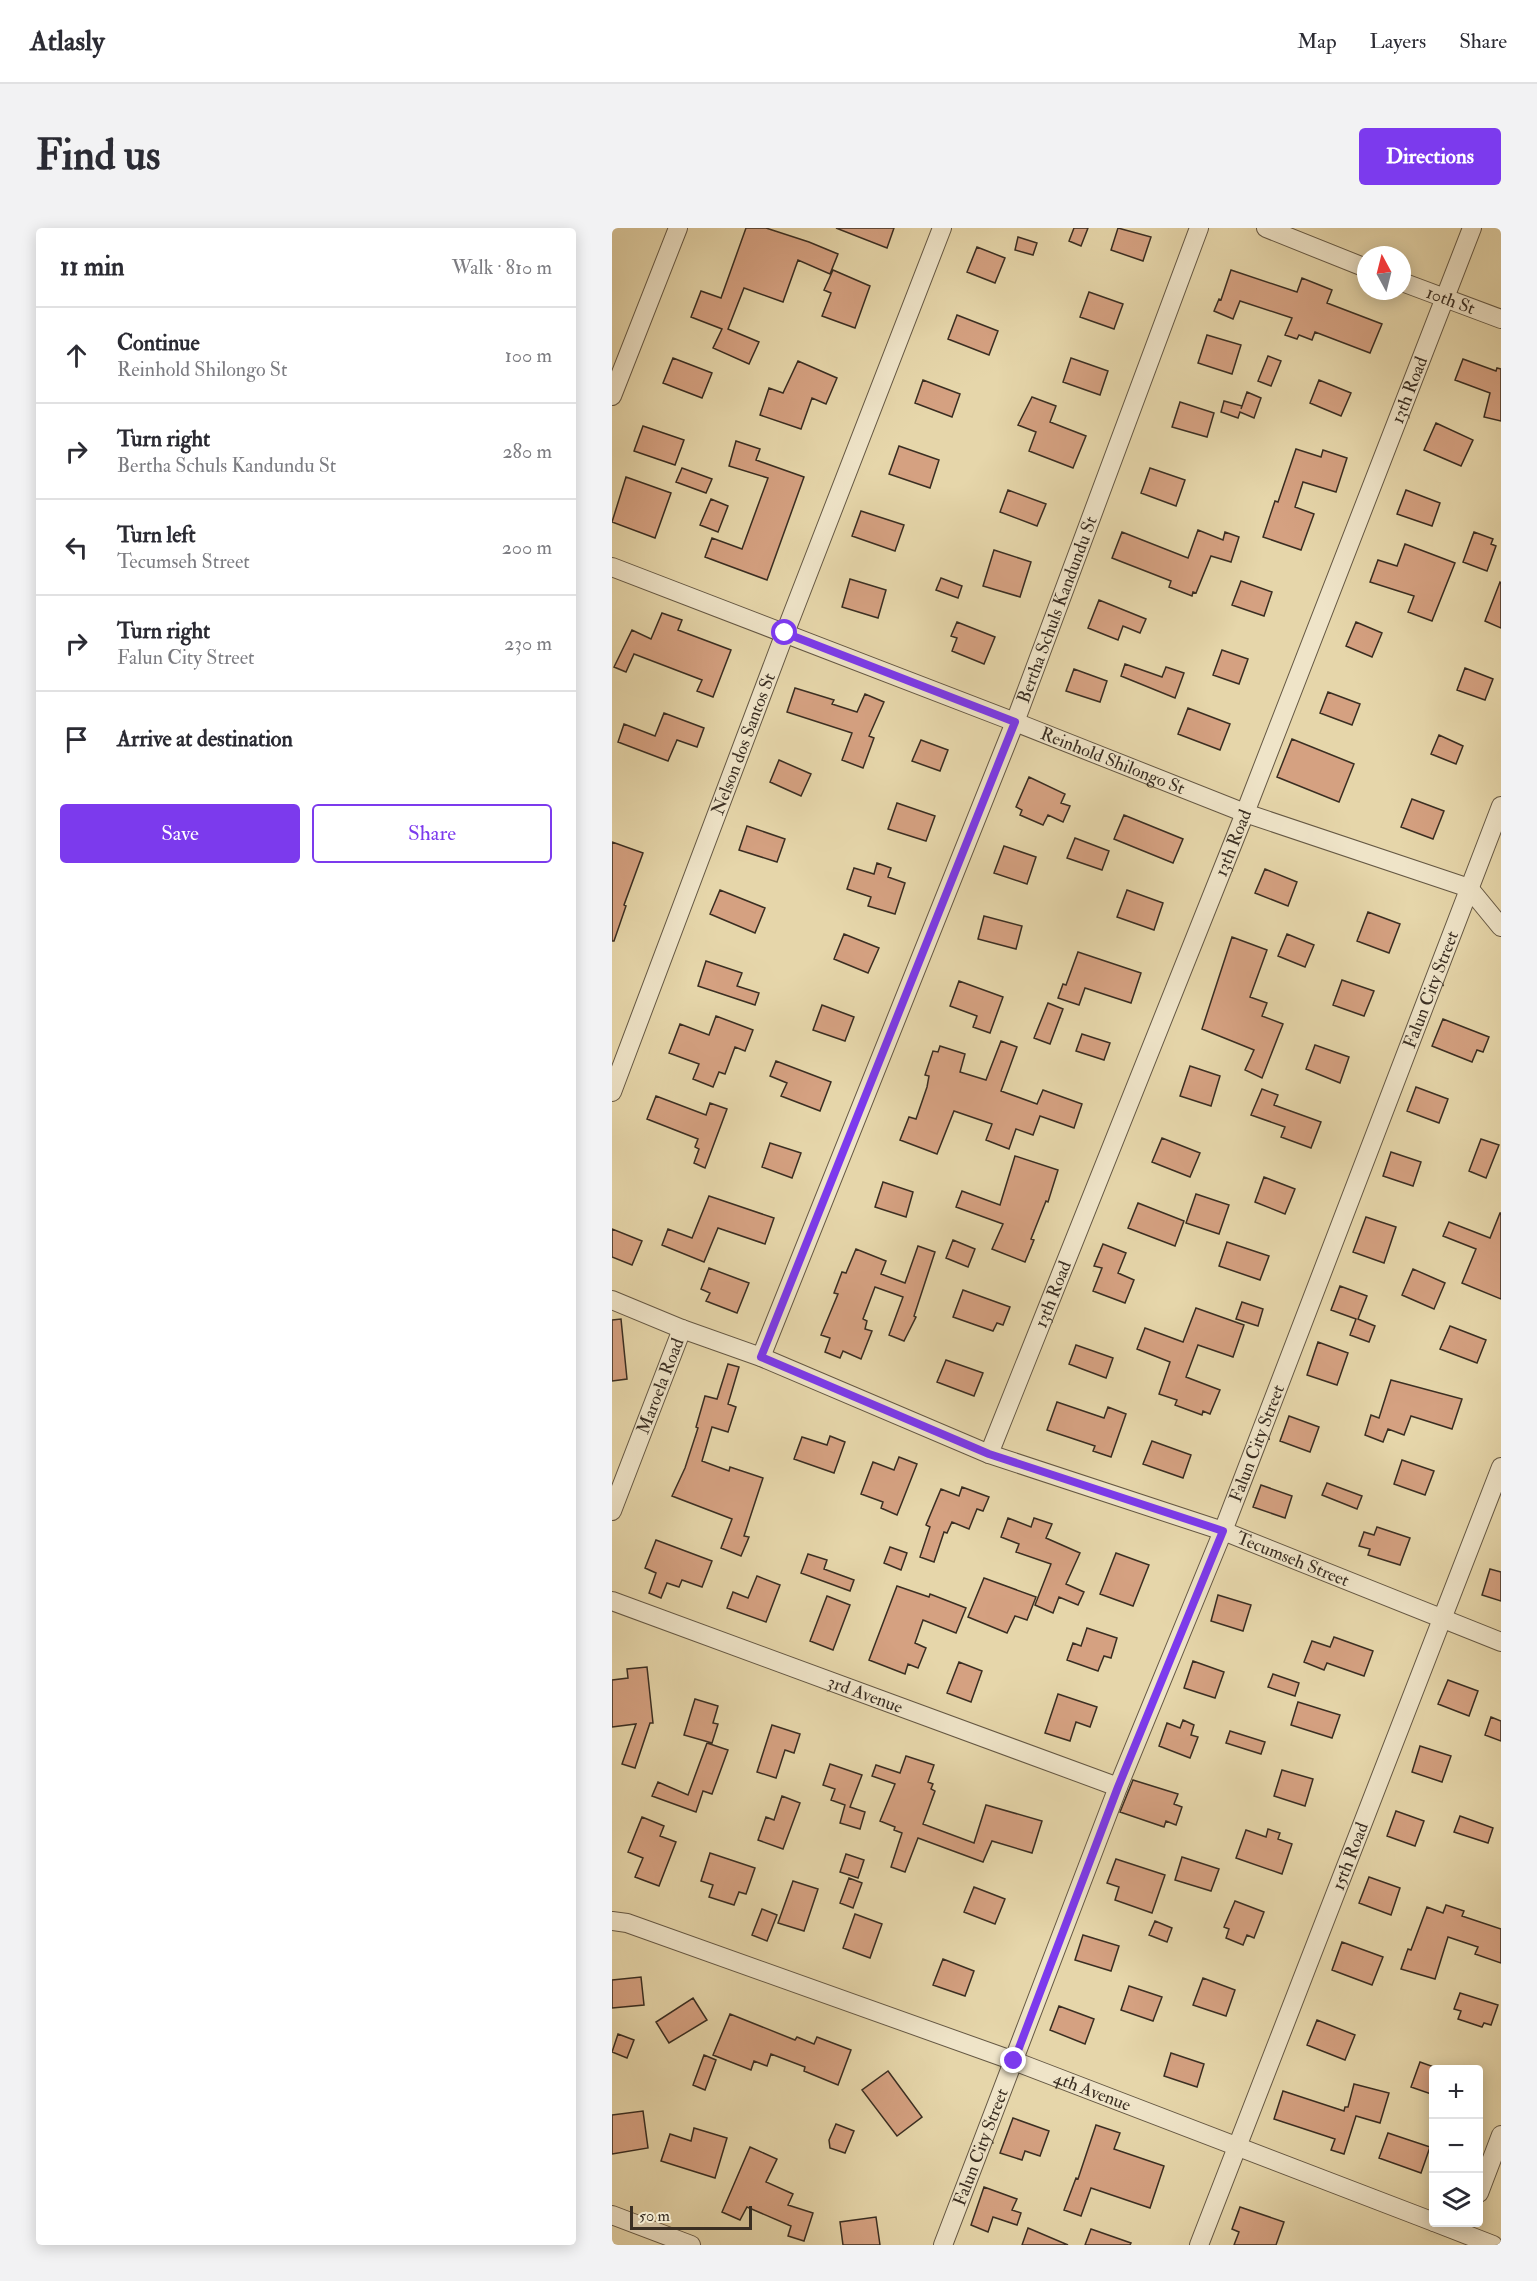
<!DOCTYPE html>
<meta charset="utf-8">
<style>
:root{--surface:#fff;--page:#f2f2f3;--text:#2b2b33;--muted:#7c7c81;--line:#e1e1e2;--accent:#7c3aed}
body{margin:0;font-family:"IM FELL Double Pica",serif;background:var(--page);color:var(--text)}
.controls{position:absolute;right:18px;bottom:18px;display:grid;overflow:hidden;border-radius:6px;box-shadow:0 3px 15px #0003}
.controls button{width:54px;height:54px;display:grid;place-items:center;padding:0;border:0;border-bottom:2px solid var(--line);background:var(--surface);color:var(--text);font:30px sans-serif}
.compass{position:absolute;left:745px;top:18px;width:54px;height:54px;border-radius:50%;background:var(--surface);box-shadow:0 3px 15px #0003;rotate:353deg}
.scale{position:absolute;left:18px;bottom:15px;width:122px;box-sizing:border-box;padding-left:6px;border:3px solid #3a2e22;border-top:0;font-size:16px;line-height:21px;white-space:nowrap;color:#3a2e22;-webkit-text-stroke:4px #efe4c8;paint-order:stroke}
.stop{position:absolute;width:18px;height:18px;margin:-14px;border:4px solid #7c3aed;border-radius:50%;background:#fff}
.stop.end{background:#7c3aed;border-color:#fff;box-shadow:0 2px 6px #0008}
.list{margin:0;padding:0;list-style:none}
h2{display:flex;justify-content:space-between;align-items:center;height:78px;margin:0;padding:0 24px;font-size:26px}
h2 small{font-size:20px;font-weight:400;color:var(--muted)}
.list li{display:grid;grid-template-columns:39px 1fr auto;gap:18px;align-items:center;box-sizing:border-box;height:96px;padding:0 24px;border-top:2px solid var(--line)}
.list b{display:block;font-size:22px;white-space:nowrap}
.list p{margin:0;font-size:20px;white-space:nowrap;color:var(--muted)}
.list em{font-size:20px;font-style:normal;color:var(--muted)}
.actions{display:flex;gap:12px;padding:18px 24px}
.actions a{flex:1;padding:14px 0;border:2px solid var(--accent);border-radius:6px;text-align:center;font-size:21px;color:var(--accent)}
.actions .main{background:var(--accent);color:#fff}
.icon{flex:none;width:33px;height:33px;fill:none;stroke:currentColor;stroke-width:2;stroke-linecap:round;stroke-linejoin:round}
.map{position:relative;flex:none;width:889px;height:2017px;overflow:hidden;border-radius:6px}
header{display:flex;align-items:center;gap:36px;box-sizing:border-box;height:84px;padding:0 30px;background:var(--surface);border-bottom:2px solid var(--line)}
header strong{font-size:28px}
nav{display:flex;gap:33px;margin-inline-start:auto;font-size:21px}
.intro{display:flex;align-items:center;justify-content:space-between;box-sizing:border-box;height:144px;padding:0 36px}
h1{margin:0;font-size:42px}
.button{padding:15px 27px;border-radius:6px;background:var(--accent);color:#fff;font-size:21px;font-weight:700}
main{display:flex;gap:36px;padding:0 36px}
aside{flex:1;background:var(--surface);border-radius:6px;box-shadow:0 3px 15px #0003}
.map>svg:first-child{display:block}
.building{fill:#d5a181;stroke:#3a2e22;stroke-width:1.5}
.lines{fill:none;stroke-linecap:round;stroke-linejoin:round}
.street-casing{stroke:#655844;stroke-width:20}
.street{stroke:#efe4c8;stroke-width:18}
.route{stroke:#7c3aed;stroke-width:8}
.labels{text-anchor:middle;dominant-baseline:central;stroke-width:5;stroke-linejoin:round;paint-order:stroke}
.street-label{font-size:18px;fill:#3a2e22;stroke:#efe4c8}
</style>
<header>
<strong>Atlasly</strong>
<nav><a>Map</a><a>Layers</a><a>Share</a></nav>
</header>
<div class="intro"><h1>Find us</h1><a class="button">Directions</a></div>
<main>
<aside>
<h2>11 min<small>Walk · 810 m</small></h2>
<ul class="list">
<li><svg class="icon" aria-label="ahead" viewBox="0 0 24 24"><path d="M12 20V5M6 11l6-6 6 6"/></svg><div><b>Continue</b><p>Reinhold Shilongo St</p></div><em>100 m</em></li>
<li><svg class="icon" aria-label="right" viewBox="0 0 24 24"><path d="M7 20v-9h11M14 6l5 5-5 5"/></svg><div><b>Turn right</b><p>Bertha Schuls Kandundu St</p></div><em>280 m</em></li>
<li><svg class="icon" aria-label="left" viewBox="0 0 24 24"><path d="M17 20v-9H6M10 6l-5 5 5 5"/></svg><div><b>Turn left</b><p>Tecumseh Street</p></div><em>200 m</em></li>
<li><svg class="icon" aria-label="right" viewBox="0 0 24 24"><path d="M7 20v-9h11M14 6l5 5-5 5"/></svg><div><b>Turn right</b><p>Falun City Street</p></div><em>230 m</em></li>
<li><svg class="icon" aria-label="arrive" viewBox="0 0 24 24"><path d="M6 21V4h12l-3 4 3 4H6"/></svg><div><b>Arrive at destination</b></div></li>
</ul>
<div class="actions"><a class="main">Save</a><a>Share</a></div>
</aside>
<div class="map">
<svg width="889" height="2017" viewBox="0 0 889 2017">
<rect width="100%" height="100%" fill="#e6d6aa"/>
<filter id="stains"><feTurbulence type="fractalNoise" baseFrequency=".00333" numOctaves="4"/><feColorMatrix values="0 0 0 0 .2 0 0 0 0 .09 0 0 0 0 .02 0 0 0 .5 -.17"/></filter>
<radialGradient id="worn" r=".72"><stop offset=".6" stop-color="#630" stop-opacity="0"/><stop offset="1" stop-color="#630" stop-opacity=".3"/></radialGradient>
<path class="building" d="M134,0H154L197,14L226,26L218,46L186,32L171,74L132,60L116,101L147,114L137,136L101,120L110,101L79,89L89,63L109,70Z
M224,0H282L275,20Z
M462,0H476L469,18L457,13Z
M506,0L539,9L531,33L499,22Z
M406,9L425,15L421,27L403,22Z
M365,19L393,30L383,55L355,44Z
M221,42L258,58L243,100L210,88L219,65L212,62Z
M619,42L685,64L690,50L720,62L715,75L770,96L758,125L703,104L700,112L687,107L685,111L673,107L680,90L628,73L621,91L602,83L607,71L609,72Z
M477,64L511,76L502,101L468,89Z
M345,87L386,103L377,127L336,111Z
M595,107L629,117L620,146L586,135Z
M656,128L669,133L659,158L646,153Z
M61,130L100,145L90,170L51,155Z
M459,130L496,143L488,167L451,154Z
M851,131L884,143L885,140L889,141V193L872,189L878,165L843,152Z
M186,133L225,150L214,176L200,170L189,201L148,187L157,160L171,165Z
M311,152L348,166L340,189L303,175Z
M707,152L739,165L729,188L698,175Z
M635,164L649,170L642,190L628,184L626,190L609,184L612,173L630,178L629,181Z
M420,169L444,178L438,194L474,208L461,240L417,223L424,204L406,197Z
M568,174L602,185L595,209L560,199Z
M824,195L861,212L849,238L812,222Z
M31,198L72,212L63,237L22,223Z
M124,213L148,221L144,232L192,249L155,352L93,329L100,310L130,321L156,250L117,238Z
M287,218L327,232L318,260L277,246Z
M684,221L709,229L711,222L735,230L724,264L691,254L683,279L702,286L689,322L651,309L663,273L666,274Z
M70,240L100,251L94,265L64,254Z
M538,240L573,252L564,278L529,265Z
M14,249L59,265L43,310L0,294Z
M396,262L434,276L425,298L388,284Z
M794,262L828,275L820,298L785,286Z
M99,271L116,278L106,304L88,297Z
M249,283L292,297L283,323L240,308Z
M586,302L611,312L613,304L627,309L619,334L599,328L584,365L581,364L580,368L557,359L559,353L500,330L510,304L576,330Z
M862,304L881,311L879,316L884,318L875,343L851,334Z
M793,316L843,335L820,393L796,384L802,368L758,354L766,332L785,338Z
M382,322L419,334L408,369L371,358Z
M329,350L350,358L346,370L324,362Z
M238,351L274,362L266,390L230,379Z
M629,353L660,364L652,388L620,377Z
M888,354L889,355V400L873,393Z
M487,372L534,391L528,405L511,398L506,412L476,400Z
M50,385L70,392L66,402L119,422L101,469L85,463L90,452L22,426L14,444L2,439L20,402L39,411Z
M345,394L383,409L372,436L340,423L345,410L339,408Z
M744,394L770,405L760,429L734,418Z
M610,422L636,431L627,456L601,447Z
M513,436L550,449L554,439L572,445L563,470L509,448Z
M853,440L881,451L873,472L845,462Z
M462,441L495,453L488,474L454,463Z
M183,460L222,472L220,476L245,484L253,466L272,474L257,508L262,510L251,540L230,532L240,505L175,484Z
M716,464L748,476L740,497L708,485Z
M576,480L618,496L608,522L566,506Z
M52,485L92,500L85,519L65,512L56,533L6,514L12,496L43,508Z
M827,507L851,518L844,536L819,526Z
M680,511L742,536L727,574L665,549Z
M309,512L336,522L328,543L300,533Z
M167,532L199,546L189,568L158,554Z
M417,549L453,566L449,575L458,578L451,594L436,587L431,597L408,587L410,582L404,579Z
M800,571L832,583L821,611L789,599Z
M285,575L323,588L314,613L276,601Z
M512,587L571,611L561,635L502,611Z
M135,598L173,611L165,634L127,622Z
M463,610L497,623L490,642L455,630Z
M0,614L31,625L12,677L14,678L2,713H0Z
M392,618L424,629L415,656L382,645Z
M265,635L279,640L276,649L293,655L283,686L256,678L259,669L235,661L242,640L262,646Z
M653,641L685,654L676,678L643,665Z
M108,662L153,680L143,705L98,686Z
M515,662L551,675L542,702L505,689Z
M756,684L788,696L777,725L745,713Z
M372,688L410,698L404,721L366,711Z
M232,706L267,720L256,745L222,731Z
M675,706L702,717L693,739L666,728Z
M620,709L655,722L638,769L655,775L650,788L671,796L650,850L633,842L642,822L590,801Z
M466,724L529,745L519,775L473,760L467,777L446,770L451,756L454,757Z
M94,733L130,745L125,758L147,765L143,777L86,758Z
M730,752L762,763L752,788L721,777Z
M347,753L391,769L378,805L361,799L365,788L338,778Z
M436,775L451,781L438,816L422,810Z
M210,777L242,789L233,813L201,802Z
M104,788L141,802L133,823L123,819L113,846L107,844L101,859L81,851L87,836L57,825L68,796L97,807Z
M831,791L877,809L871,824L865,822L860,834L820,818Z
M470,806L498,815L492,832L464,823Z
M389,813L405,819L389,863L425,876L431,862L470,876L462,900L428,888L421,907L404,901L397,921L374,912L380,896L342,883L325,926L288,912L297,889L304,891L315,859L317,848L313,847L321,823L326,824L328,818L353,826L348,844L374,852Z
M703,817L737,829L728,855L694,841Z
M164,833L219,854L208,883L169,868L175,855L158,848Z
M578,838L608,848L599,878L568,868Z
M804,859L836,871L827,895L795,883Z
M650,861L666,867L662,877L709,894L699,920L669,909L673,899L639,887Z
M44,868L94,887L98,875L115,881L93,940L82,935L87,921L83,919L86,911L35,891Z
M550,910L588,925L578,949L540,934Z
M869,911L887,917L874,950L857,943Z
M158,915L189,925L180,950L150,939Z
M779,924L809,934L801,958L771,948Z
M403,928L446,942L436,974L434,973L419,1011L422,1012L413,1034L380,1021L391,996L344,979L350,963L388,977Z
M652,949L683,961L673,986L643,974Z
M271,954L301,964L294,989L263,979Z
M584,966L617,977L607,1006L574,995Z
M97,968L162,990L153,1016L106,1000L92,1034L50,1017L56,1001L80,1010Z
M526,975L572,993L563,1018L516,1000Z
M888,985H889V1071L850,1055L864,1021L831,1008L837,994L878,1010Z
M754,989L784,999L772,1035L741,1024Z
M0,1001L30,1013L20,1037L0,1029Z
M341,1012L363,1021L356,1039L334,1030Z
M615,1014L657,1028L648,1052L607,1038Z
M491,1016L514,1025L506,1045L522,1052L513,1075L481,1063L490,1040L482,1038Z
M306,1018L323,1024L302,1088L304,1089L292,1113L277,1107L291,1069L263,1059L251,1091L255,1093L253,1101L260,1103L249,1131L231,1123L228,1130L213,1124L218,1110L209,1107L226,1066L222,1065L230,1044L234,1045L244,1021L274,1033L269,1046L293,1055Z
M97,1040L137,1055L125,1085L94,1073L98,1065L89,1061Z
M801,1041L833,1055L822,1081L790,1067Z
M728,1058L755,1068L746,1091L763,1098L757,1114L738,1107L744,1091L719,1082Z
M351,1062L398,1079L391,1097L385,1095L381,1103L341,1089Z
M630,1074L651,1081L646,1098L624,1091Z
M584,1080L632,1097L621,1129L586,1117L574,1149L608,1162L598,1186L591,1183L590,1187L563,1177L565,1172L547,1166L558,1134L525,1121L533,1100L571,1114Z
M9,1091L15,1151L0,1153V1092Z
M838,1098L874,1112L865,1135L828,1121Z
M706,1114L736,1125L725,1157L695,1147Z
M464,1117L501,1130L494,1150L457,1136Z
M334,1132L371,1145L362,1168L325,1154Z
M116,1136L127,1139L116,1176L124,1179L116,1204L100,1199L90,1233L117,1243L118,1239L151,1250L132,1308L137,1309L129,1328L109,1320L120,1291L60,1268L73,1240L86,1200L84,1199L93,1168L105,1171Z
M779,1152L850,1171L840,1201L799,1188L792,1207L776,1201L771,1214L753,1207L759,1187L767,1190Z
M445,1174L492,1190L496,1179L514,1186L499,1229L481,1223L483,1218L435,1202Z
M677,1188L707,1199L698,1224L668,1213Z
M218,1208L233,1214L222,1245L182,1231L190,1209L215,1217Z
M540,1213L579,1227L571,1250L531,1236Z
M287,1229L305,1236L285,1287L269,1280L271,1274L249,1266L261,1234L282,1242Z
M790,1232L822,1243L813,1267L782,1256Z
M715,1255L750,1268L745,1281L710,1267Z
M649,1257L680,1268L673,1290L641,1279Z
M350,1259L377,1269L371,1283L365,1281L357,1301L340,1294L335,1305L332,1304L322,1334L308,1329L318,1299L314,1297L329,1261L347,1268Z
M396,1290L419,1299L422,1290L440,1296L434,1310L468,1325L454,1356L472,1364L466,1377L447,1369L441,1385L423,1377L439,1336L404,1324L407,1316L389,1309Z
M765,1299L798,1310L788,1337L756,1327L758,1321L747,1318L752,1304L762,1307Z
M44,1312L100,1333L90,1359L70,1352L67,1359L55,1355L49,1370L37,1365L44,1345L33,1340Z
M278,1319L295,1325L289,1342L272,1335Z
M504,1325L537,1337L521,1378L488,1366Z
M196,1326L215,1332L212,1341L242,1352L238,1363L189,1345Z
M878,1341L889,1344V1373L870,1367Z
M145,1348L168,1357L154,1394L115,1380L121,1364L136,1370Z
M372,1350L424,1369L415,1392L403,1388L395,1405L356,1389Z
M285,1358L317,1369L318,1366L354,1380L344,1405L311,1392L303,1415L314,1420L306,1440L296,1436L293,1446L257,1432Z
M606,1367L639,1377L631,1403L599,1393Z
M215,1368L238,1377L221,1422L198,1413Z
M475,1400L505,1410L499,1430L492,1428L486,1443L455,1432L461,1415L469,1418Z
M722,1409L761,1423L752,1448L715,1435L712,1442L692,1434L700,1413L718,1419Z
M581,1433L612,1444L603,1470L572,1460Z
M347,1434L370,1443L359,1474L335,1465Z
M35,1439L41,1495H38L23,1540L10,1536L24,1496L0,1499V1452L16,1450L15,1441Z
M661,1446L687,1455L683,1468L656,1459Z
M836,1452L866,1463L857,1488L826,1476Z
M446,1466L485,1479L478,1499L464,1494L458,1513L433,1505Z
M83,1471L106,1478L101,1495L106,1496L100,1515L72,1507Z
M686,1474L728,1487L720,1510L679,1497Z
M879,1489L889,1493V1513L873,1507Z
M571,1492L582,1497L579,1507L586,1509L578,1530L547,1518L555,1495L568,1500Z
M160,1497L188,1506L182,1525L173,1522L164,1550L145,1544Z
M618,1503L653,1514L649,1526L614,1515Z
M95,1515L116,1522L100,1566L91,1563L84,1584L40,1568L46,1554L76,1567Z
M808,1518L839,1528L830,1554L800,1544Z
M294,1528L322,1537L316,1554L321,1556L319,1561L323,1563L311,1596L362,1615L374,1577L430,1593L420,1625L380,1613L371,1634L306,1610L293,1644L279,1639L290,1605L282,1602L283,1599L268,1593L283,1556L260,1548L264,1537L288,1545Z
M218,1536L250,1547L238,1579L253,1584L248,1601L228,1595L233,1577L219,1572L223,1561L211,1557Z
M670,1542L701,1551L693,1578L662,1568Z
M521,1552L566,1566L562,1576L570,1579L564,1597L554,1593L552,1599L508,1584Z
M170,1568L188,1575L171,1621L146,1612L154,1589L162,1592Z
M784,1583L812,1593L803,1618L775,1608Z
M848,1588L881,1600L876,1615L842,1604Z
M30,1589L52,1598L48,1608L64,1614L47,1658L23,1649L31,1630L16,1624Z
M656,1601L668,1605L666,1611L680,1616L670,1646L624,1630L634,1602L654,1609Z
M98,1625L143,1640L134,1666L127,1664L122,1677L97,1669L101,1657L89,1653Z
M234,1626L252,1632L246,1650L228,1644Z
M570,1629L607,1641L599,1663L563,1652Z
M504,1631L553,1647L540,1685L503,1672L507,1659L495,1655Z
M757,1649L788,1660L779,1687L747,1675Z
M237,1650L250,1655L241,1680L228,1675Z
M181,1653L206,1661L192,1703L166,1695Z
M362,1659L393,1671L383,1696L352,1684Z
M623,1673L652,1684L642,1710L635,1707L631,1717L614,1710L617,1701L612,1699Z
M834,1677L852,1683L850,1688L889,1701V1735L863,1726L866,1719L836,1709L823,1751L789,1741L796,1721L799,1722L815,1679L831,1685Z
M150,1681L165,1687L155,1713L140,1707Z
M243,1686L270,1696L258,1730L231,1720Z
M543,1693L560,1700L555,1714L537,1707Z
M471,1707L507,1718L499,1743L463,1732Z
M730,1714L771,1729L760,1757L720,1742Z
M331,1731L362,1743L353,1768L321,1757Z
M29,1749L32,1777L0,1780V1752Z
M591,1750L623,1762L614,1788L581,1777Z
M517,1758L550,1769L541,1793L509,1782Z
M848,1765L886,1777L879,1797L872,1795L870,1799L846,1791L849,1783L842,1781Z
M81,1770L95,1792L57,1815L44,1794Z
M447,1778L482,1791L473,1816L438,1802Z
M118,1786L183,1812L185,1809L202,1816L205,1809L239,1822L226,1857L192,1843L193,1839L159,1826L155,1838L142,1833L139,1842L101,1827Z
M705,1792L743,1807L733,1832L695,1817Z
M6,1806L22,1812L15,1830L0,1824Z
M559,1825L592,1836L585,1859L552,1848Z
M92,1827L104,1832L93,1862L81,1857Z
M808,1834L822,1839V1867L799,1859Z
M276,1843L310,1889L285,1908L250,1862Z
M742,1856L777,1865L768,1895L744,1888L732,1926L719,1922L723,1911L662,1891L671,1863L732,1883L733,1879H736Z
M31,1883L36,1920L0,1926V1887Z
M401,1890L437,1903L428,1928L413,1923L410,1932L388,1925Z
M224,1896L242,1903L233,1925L218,1920L217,1912Z
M484,1897L508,1905L502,1921L552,1938L538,1980L479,1960L469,1988L452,1982L464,1950L466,1951Z
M82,1900L115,1910L103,1950L49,1933L58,1906L79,1913Z
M776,1905L818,1919L809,1945L767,1930Z
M138,1919L165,1931L154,1954L181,1966L176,1977L201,1985L192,2013L176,2008L179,1998L135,1979L128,1992L110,1984Z
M372,1959L405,1971L400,1982L409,1985L405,1997L381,1989L376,2004L359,1997Z
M628,1979L672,1994L664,2017H622L627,2004L620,2001Z
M264,1989L268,2017H231L228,1994Z
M416,2000L456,2017H410Z
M479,2001L519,2015L518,2017H473Z"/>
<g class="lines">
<g class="street-casing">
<g id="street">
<path d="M654,0L754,40"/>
<path id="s1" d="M790,54L889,91"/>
<path d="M0,168L66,0"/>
<path id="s2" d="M0,339L403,494L633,585L857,660L889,699"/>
<path id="s3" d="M0,864L173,405L330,0"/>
<path id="s4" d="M0,1072L70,1101L149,1129L377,1226L611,1303L889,1414"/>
<path id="s5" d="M149,1129L403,494L587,0"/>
<path id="s6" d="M377,1226L633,585L860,0"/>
<path id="s7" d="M0,1283L70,1101"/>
<path id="s8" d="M0,1373L506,1559"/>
<path id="s9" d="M0,1693L15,1695L402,1833L822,1994"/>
<path d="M867,1965L889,1907"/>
<path d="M0,1987L79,2017"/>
<path d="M822,1994L881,2017"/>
<path id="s10" d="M331,2017L506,1559L611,1303L889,578"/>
<path id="s11" d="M587,2017L889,1239"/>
</g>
</g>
<use href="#street" class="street"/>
</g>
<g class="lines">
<path class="route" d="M173,405L403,494L149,1129L377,1226L611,1303L506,1559L402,1833"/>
</g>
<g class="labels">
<g class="street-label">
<text stroke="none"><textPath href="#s1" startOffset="52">10th St</textPath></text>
<text stroke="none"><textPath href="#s6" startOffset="1144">13th Road</textPath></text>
<text stroke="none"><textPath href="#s5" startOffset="804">Bertha Schuls Kandundu St</textPath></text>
<text stroke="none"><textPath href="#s3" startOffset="372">Nelson dos Santos St</textPath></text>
<text stroke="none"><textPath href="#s2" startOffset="537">Reinhold Shilongo St</textPath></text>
<text stroke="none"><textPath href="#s6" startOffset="658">13th Road</textPath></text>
<text stroke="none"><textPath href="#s10" startOffset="1347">Falun City Street</textPath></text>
<text stroke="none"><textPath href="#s6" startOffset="172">13th Road</textPath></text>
<text stroke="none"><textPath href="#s7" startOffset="134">Maroela Road</textPath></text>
<text stroke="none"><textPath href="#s10" startOffset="861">Falun City Street</textPath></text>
<text stroke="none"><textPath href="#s4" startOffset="729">Tecumseh Street</textPath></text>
<text stroke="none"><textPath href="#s8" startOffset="270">3rd Avenue</textPath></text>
<text stroke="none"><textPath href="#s11" startOffset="417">15th Road</textPath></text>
<text stroke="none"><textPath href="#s9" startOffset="510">4th Avenue</textPath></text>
<text stroke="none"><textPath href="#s10" startOffset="105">Falun City Street</textPath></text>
</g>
</g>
<rect width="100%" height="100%" filter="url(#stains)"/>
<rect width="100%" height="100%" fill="url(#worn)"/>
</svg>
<div class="controls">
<button>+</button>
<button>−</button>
<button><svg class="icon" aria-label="layers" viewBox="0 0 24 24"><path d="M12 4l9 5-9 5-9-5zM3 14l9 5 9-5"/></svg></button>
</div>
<svg class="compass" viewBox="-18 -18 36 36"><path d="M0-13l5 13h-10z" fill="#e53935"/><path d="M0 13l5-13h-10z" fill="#7c7c81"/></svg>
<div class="scale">50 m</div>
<div class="stop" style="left:173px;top:405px"></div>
<div class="stop end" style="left:402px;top:1833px"></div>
</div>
</main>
